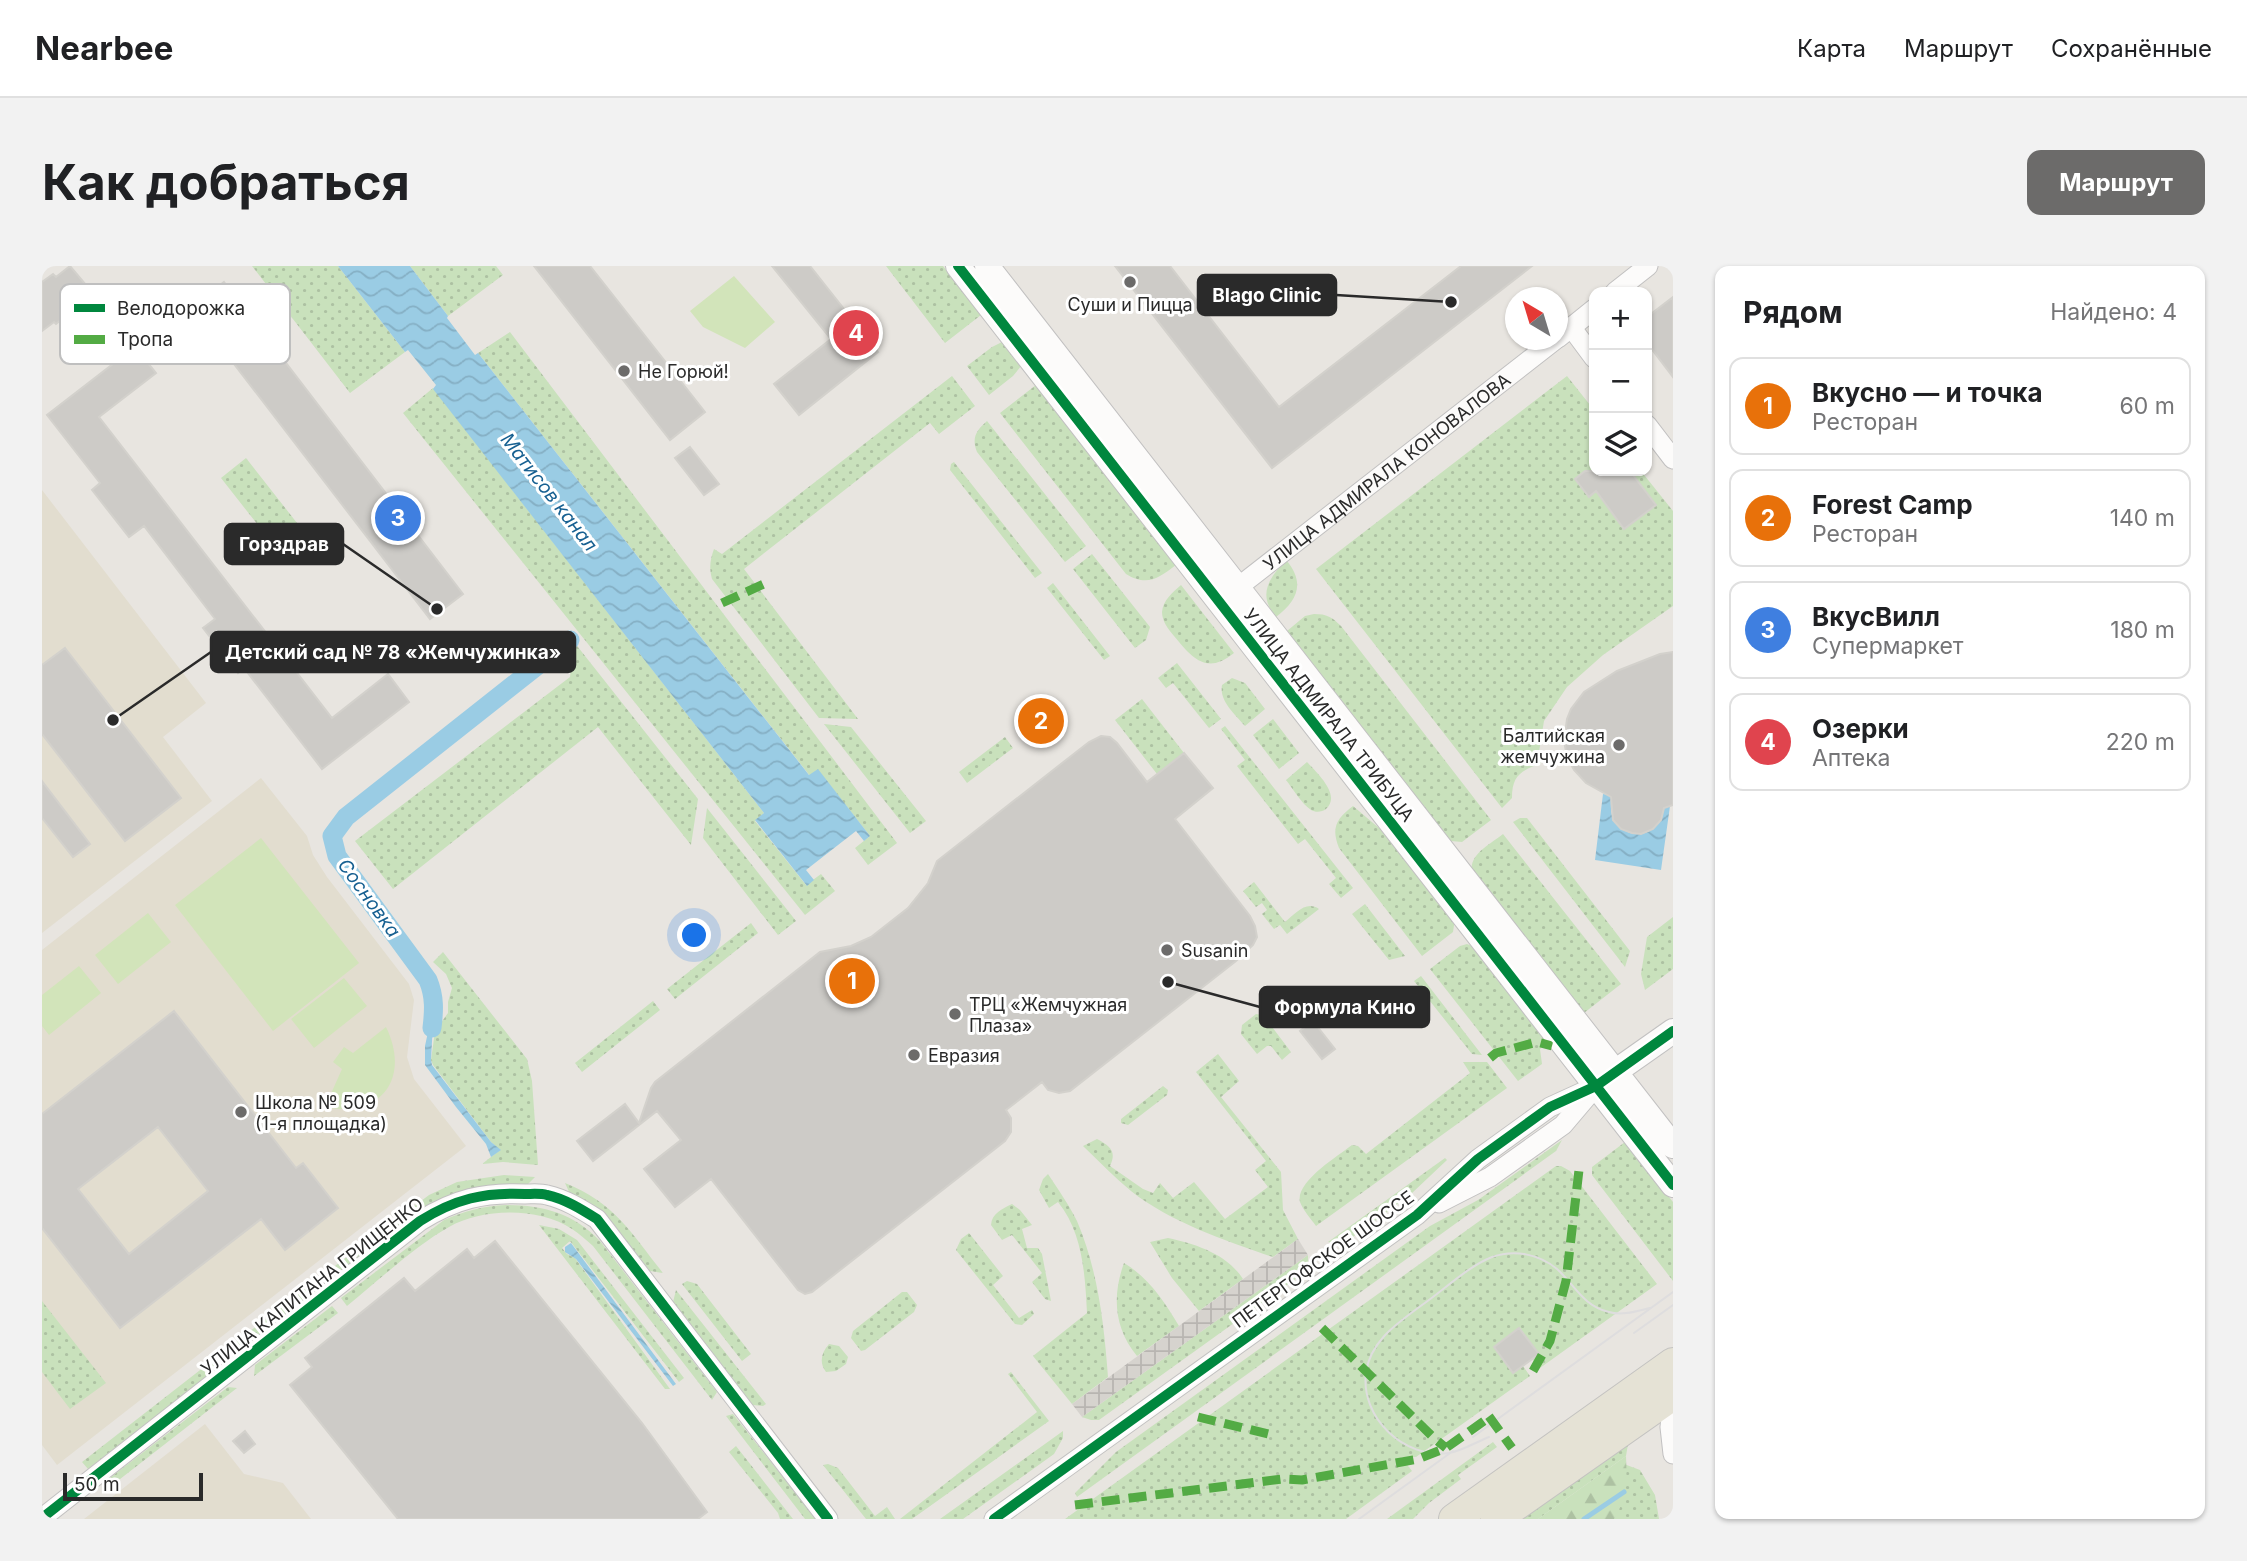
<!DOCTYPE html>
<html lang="ru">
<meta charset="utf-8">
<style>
:root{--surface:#fff;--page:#f2f2f2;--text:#202124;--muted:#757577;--line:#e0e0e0;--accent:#6c6b6a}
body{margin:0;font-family:Inter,sans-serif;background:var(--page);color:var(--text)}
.controls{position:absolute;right:21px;top:21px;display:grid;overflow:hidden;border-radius:14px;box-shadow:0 2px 5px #0004}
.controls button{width:63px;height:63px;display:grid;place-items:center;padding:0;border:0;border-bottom:2px solid var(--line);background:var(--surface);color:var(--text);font:35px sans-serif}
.compass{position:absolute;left:1463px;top:21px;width:63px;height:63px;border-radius:50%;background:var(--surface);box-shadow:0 2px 5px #0004;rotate:322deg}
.scale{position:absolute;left:21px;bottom:18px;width:140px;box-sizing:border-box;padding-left:7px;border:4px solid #2a2a2a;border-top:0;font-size:19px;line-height:24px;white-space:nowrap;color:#2a2a2a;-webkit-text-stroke:5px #fff;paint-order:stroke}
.you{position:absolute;left:653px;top:670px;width:24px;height:24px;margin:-18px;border:5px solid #fff;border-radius:50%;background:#1a73e8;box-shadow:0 0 0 10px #1a73e833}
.badge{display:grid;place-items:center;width:46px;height:46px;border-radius:50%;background:var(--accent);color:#fff;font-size:23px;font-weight:700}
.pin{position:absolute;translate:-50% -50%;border:4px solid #fff;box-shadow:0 2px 7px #0006}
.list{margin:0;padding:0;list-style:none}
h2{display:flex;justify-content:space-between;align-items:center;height:91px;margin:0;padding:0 28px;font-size:30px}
h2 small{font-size:23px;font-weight:400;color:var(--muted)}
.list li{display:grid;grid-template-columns:46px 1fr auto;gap:21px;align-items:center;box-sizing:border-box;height:98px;margin:0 14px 14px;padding:0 14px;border:2px solid var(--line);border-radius:14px}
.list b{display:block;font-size:26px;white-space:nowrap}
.list p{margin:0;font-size:23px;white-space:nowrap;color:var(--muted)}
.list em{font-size:23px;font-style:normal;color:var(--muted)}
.icon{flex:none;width:38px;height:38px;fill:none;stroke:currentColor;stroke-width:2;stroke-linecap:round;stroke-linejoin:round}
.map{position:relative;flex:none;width:1631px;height:1253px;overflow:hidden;border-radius:14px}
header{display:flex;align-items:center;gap:42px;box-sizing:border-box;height:98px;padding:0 35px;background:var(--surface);border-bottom:2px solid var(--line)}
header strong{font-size:33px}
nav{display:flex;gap:38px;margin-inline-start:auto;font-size:24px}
.intro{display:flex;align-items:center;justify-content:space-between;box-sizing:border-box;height:168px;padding:0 42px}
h1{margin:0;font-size:49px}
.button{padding:18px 32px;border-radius:14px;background:var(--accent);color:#fff;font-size:24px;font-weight:700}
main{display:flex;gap:42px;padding:0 42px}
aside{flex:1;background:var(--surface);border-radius:14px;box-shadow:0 2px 5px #0004}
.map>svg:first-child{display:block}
.education{fill:#e2ddcf}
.grass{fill:url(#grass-dots)}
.forest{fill:url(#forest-firs)}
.pitch{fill:#d2e4ba}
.plaza{fill:url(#plaza-grid)}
.water{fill:url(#water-waves)}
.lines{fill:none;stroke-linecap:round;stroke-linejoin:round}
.stream{stroke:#9acce4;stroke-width:5}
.canal{stroke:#9acce4;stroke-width:19}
.building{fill:#cdcbc7;stroke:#d3d1cc;stroke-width:2;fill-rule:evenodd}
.minor-casing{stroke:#c2c1c1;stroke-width:21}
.tertiary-casing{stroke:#c2c1c1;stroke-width:26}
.primary-casing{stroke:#c4c3c1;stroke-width:32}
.minor{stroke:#fcfbfa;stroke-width:19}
.tertiary{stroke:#fcfbfa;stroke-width:24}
.primary{stroke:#e5e2d5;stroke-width:30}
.tram{stroke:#deddde;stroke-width:2}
.quiet{stroke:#53ab44;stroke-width:9;stroke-dasharray:18 9;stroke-linecap:butt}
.cycleway-casing{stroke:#fff;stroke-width:15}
.cycleway{stroke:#00873e;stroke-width:10}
.poi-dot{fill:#6c6b6a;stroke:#fff;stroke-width:2.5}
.labels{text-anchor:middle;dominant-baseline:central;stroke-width:6;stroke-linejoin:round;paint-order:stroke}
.poi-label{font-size:18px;fill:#2a2a2a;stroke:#fff;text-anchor:start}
.street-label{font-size:18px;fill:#2a2a2a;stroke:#fff}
.water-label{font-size:19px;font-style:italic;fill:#176091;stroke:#fff}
.key{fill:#fff;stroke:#bfbfbf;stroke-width:2}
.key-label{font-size:19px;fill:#2a2a2a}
.leader{fill:none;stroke:#2a2a2a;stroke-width:2.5}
.callout-dot{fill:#2a2a2a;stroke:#fff;stroke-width:2.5}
.callout{fill:#2a2a2a;stroke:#2a2a2a;stroke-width:2.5}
.callout-label{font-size:19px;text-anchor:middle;font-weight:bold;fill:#fff}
</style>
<header>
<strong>Nearbee</strong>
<nav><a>Карта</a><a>Маршрут</a><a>Сохранённые</a></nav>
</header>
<div class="intro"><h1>Как добраться</h1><a class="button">Маршрут</a></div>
<main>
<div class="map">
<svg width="1631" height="1253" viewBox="0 0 1631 1253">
<defs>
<pattern id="grass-dots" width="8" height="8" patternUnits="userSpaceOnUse" patternTransform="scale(1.75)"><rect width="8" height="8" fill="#c9e1bc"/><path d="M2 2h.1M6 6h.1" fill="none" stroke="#adc1a2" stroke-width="1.8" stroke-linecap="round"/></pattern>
<pattern id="forest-firs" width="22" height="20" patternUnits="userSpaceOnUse" patternTransform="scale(1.75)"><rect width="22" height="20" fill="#c9e1bc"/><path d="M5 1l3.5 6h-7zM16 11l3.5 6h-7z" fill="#adc1a2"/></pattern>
<pattern id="plaza-grid" width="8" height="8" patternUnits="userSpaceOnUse" patternTransform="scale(1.75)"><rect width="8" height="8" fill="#d6d3ce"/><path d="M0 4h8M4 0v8" fill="none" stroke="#b8b5b1"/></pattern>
<pattern id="water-waves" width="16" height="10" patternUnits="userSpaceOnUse" patternTransform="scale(1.75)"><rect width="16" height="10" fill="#9acce4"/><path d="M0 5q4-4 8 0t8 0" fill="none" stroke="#85afc4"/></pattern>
</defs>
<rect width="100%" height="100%" fill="#e8e5e0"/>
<path class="education" d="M0,224L164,437L121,471L170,535L0,667Z
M219,512L265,570L271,589L285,611L367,718L372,734L365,791L372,813L424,880L15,1199L0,1179V684Z
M163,1158L202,1208L241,1217L269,1253H42Z"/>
<path class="grass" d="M210,0H296L363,86L308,127Z
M368,0H454L461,9L406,50Z
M844,0H901L939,49L903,77Z
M468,66L855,577L826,599L813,582L828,570L776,504L768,510L436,87Z
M962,75L980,99L971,110L947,129L925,100L950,81Z
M910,110L933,140L897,168L888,157L702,303L816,453L777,452L670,313C667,302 668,294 672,283L680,288Z
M1525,110L1552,144V205H1599L1631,245V340L1561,389L1525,421L1502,455L1497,486L1499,497C1479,505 1470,509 1470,532L1460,542L1274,303Z
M994,119L1134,299C1117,312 1105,321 1084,308L958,147Z
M391,122L722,547L713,555L764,619L779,608L793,625L763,649L361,147Z
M945,155L1044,280L1023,296L935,186C929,171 935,164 945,155Z
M204,192L255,257L230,277L179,212Z
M912,196L1000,307L993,312L908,204L909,198Z
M1050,288L1108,361L1104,374L1093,382L1031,303Z
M1244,294C1264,317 1255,335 1234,351C1215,329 1227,312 1244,294Z
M1011,317L1068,390L1062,394L1005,322Z
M1139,319L1192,387C1165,409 1151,393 1132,370C1126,363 1120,355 1120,346C1121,334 1131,326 1139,319Z
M1272,348C1285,348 1290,351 1299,360L1449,554L1420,576L1409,575L1245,365L1263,350Z
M532,376L656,533L649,579L556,461L351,623L313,575L528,411Z
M1135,397L1179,453L1167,462L1131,417L1124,422L1116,412Z
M1190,412L1203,417L1223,443L1203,460C1193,448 1177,435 1180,419Z
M1100,433L1142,487L1115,508L1073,454Z
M1231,453L1257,487L1237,503L1211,469Z
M782,458L809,461L884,555L868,567Z
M1183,460L1311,622L1299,632L1287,618L1294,612L1263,573L1256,578L1195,500L1203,494L1179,463Z
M963,471L971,482L925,517L917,506Z
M1265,496C1274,506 1300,529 1284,543C1280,546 1274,547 1269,544C1259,537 1251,523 1244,514Z
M1311,540L1350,573L1413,653L1411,666L1380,690L1297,582C1289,562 1294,553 1311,540Z
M665,542L754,655L736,669L661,572Z
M1478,552H1485L1588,685L1583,701L1471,556Z
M1461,568L1579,718L1542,747L1430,605C1427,588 1449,578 1461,568Z
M1212,616L1243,656C1253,648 1264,634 1277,643L1245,668L1238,659L1232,663L1220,648L1225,644L1220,637L1214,641L1201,625Z
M1323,638L1363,690L1347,694L1310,648Z
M1631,651V703L1603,724L1599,708L1605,671Z
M709,657L716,667L633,733L625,723Z
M1425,678L1432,681L1507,776L1498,783L1500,798L1476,815L1388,703L1418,680Z
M401,686L485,793L490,815L496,899L461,896L440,898L458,884L449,876L391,799L389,794L393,765L406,747V736L410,722L404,708L391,696Z
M1379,710L1440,789L1430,788L1372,715Z
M611,735L618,744L540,806L533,797Z
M1214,748L1221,749L1249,786L1240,794L1229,780H1225L1215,788L1199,768L1200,759Z
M1176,788L1197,815L1179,831L1239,906L1241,944L1256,973L1231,991C1184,975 1128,956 1089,925C1072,911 1057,895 1041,880L1055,873C1068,880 1075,885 1068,900L1101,923L1111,927L1118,917L1131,932L1152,916L1183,953L1226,921L1213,904L1224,895L1154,806Z
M1421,796H1445L1465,822L1274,960C1269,953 1261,944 1258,936C1253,916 1296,890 1310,879L1316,880L1324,888L1428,807Z
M1121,820L1126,824L1125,829L1086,859L1079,857V853Z
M1520,874L1514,885L1035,1231L1033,1227L1074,1186L1388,960L1436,934Z
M1583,876L1631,936V1015L1550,909V901Z
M1403,892L1405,894L1369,928L1304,976L1295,978L1286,976Z
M1514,900H1519L1528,905L1615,1018L1498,1102L1490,1093L1496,1087L1478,1062L1452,1081L1471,1106L1481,1100L1488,1110L1374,1191H1359L1370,1205L1304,1253H1023Z
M1006,908C1016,923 1027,939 1035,955C1056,1005 1062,1057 1066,1111L1030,1138L991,1090L1045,1047C1043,1009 1041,967 1016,936L1007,942L997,924L1001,913Z
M462,909L493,911L486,918C450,919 424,921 392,937L287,1016L281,1009L387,929L415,916Z
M523,917C572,936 590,968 621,1007L608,1005L575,964L528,928Z
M970,938L978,944L990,959L980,963L985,982H996L1000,988L1009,1035L1003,1033L990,1016L1000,1007L970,969L960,974L949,959C950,947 960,943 970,938Z
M464,939C501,939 531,947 558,975L675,1126L670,1134L551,980C544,974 538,968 530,963C496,941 441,942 407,961C373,980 336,1015 305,1040L299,1032L402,954C423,945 441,940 464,939Z
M497,959L517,963L535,974L642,1112L637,1116L528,975L520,982L525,988L533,992L628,1123H623Z
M927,967L961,1010L951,1019L977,1052L990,1044L992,1048L980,1059L973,1058L914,984L919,973Z
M1126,972C1154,978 1185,988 1201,1013L1157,1045L1130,1012L1108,976Z
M1266,989V998L1259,1009L1057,1154H1049L1040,1151Z
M1082,997C1107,1012 1122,1035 1137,1060L1095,1090C1072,1062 1070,1030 1082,997Z
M645,1015L655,1018L709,1088L700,1095L640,1018Z
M271,1016L277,1023L46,1203L40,1196Z
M634,1024L724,1138L721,1140L711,1139L631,1036Z
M860,1026H865L875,1039L872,1046L823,1084L819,1085L809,1072L811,1065Z
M0,1035L64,1117L28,1143L0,1106Z
M290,1040L296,1047L212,1110L213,1099Z
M787,1078L797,1080L806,1091L804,1098L794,1105L784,1106C777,1097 779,1087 787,1078Z
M969,1106L1007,1155L870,1253H858L995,1146L966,1108Z
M186,1121L195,1122L64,1224L60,1218Z
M691,1148L774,1253H763L684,1150Z
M1021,1165V1172L1012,1188L921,1253H898Z
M1451,1176L1455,1181L1416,1209L1419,1213L1387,1237L1371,1253H1345Z
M1586,1178L1584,1190L1496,1253H1479Z
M694,1180L751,1253H738L736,1247L687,1186Z
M786,1198L796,1202L833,1250L845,1241L853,1253H824L781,1199Z
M1582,1198L1598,1204L1613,1229L1617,1253H1505Z"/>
<path class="forest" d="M1584,1190C1585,1214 1585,1232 1572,1253H1496Z"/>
<path class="pitch" d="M692,10L733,56L703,82L661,61L648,45Z
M219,572L317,697L231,765L133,639Z
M106,647L129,676L76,718L53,689Z
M37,700L59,727L7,769L0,760V729Z
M302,712L325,740L272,782L249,753Z
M344,761C369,812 339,853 283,841L300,803L291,796L302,781L311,787Z"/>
<path class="plaza" d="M1256,973L1266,989L1040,1151L1030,1138Z"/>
<path class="water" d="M296,0H368L406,50L405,52L433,89L436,87L767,509L776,503L828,570L822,575L814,565L764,604L772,614L765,620L713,554L722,547L391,123L394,119L366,84L363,86Z
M1561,528L1569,529C1569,537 1568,545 1571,552C1576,566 1597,573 1609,564C1615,559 1619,546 1623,539L1628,540L1619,604L1553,594Z
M392,738L389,794L390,799L449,876L459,884L449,891L444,878L414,841L383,799V780Z
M529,977L634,1118L631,1120L534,993L523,986V981Z"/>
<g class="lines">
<path class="stream" d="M1542,1253L1582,1226"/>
<path class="canal" d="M390,762C392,745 393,731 386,714L295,590L290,570L304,551L528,374"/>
</g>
<path class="building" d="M28,0L50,26L42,32L44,34L14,58L12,56L0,65V16L11,8L14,11Z
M492,0H548L663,146L628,174Z
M730,0H768L836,86L757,149L732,118L789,73Z
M1073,0H1128L1237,141L1419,0H1490L1230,202Z
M182,16L421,328L388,353L149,42Z
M1631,31V111L1605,77V51Z
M93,81L114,107L57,151L290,452L346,408L367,436L280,503L202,402L196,407L161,362L173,353L102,260L87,271L50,224L58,217L5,149Z
M648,181L677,218L662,229L633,192Z
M1543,205H1588L1614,239L1582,263L1554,225L1547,231L1533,213Z
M23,382L139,532L83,575L0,468V399Z
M1631,386V539L1622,542L1619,554L1611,563L1599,568L1590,567L1579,563L1571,554L1569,531L1544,517L1532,504L1525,491L1522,475L1525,453L1529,443L1542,426L1575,405L1618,388Z
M1059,470L1068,471L1075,477L1105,516L1142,487L1171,522L1133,553L1208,650L1213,660L1215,671L1211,679L1194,695L1028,825L1017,827L1006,824L1000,816L964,844L969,852V866L963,875L770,1026L763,1028L756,1024L669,913L633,941L602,903L639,874L615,845L551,895L535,875L583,838L597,857L609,822L613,816L778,686L809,680L829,671L866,642L886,617L895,595L1047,476Z
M0,515L48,578L31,591L0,552Z
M132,745L254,902L261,897L296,942L243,984L219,953L78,1062L0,962V848ZM116,861L166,925L87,988L36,923Z
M1271,755L1293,783L1280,793L1258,765Z
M453,975L600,1157L665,1246L656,1253H356L248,1119L270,1101L263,1092L362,1012L373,1025L425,983L432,992Z
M1477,1062L1497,1088L1471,1107L1452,1081Z
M203,1165L213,1178L202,1187L191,1175Z"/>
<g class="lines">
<g class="minor-casing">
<g id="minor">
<path d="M1573,26L1606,0"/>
<path d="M1529,61L1552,92"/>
<path d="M1516,72L1552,43"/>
<path d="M1605,159L1631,193"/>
<path id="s1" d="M1186,329L1513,74"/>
<path d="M1397,937L1448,911L1521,859L1549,826"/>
<path d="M1631,1135L1628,1161L1631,1188"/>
<path d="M0,1252L378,955C413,933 442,926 483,928C490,928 498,927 505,929C523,933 539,943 555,953L786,1253"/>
<path d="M952,1253L1375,949L1436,893L1508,841L1554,820"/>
</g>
</g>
<g class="tertiary-casing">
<path id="tertiary" d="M916,0L1631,919
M945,0L1631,880
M1560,815L1631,765"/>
</g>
<g class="primary-casing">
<path id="primary" d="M1412,1253L1631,1097
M1454,1253L1631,1129"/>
</g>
<use href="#minor" class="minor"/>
<use href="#tertiary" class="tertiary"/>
<use href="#primary" class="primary"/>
<path class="tram" d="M1592,1067L1631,1039
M1431,1171L1631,1026
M1447,1171C1434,1176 1420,1185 1407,1187C1362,1193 1318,1152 1324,1106C1329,1074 1356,1057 1380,1039C1402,1024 1425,1001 1450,991C1472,983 1497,988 1515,1003C1533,1019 1541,1040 1567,1046C1580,1050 1595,1045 1608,1042
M1317,1253L1411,1185"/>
<path class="quiet" d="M680,337L724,317
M1448,792L1454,787L1495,776L1510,780
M1280,1062L1392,1172L1404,1182
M1491,1105L1508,1075L1524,1015L1537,904
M1156,1151L1226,1168
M1033,1239L1240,1213L1260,1214L1376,1193L1404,1182L1442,1155L1446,1149L1470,1182"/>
<g class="cycleway-casing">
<path id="cycleway" d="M916,0L1631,919
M0,1252L378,955C413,933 442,926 483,928C490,928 498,927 505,929C523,933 539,943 555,953L786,1253
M952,1253L1375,949L1436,893L1508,841L1554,820L1631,765"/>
</g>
<use href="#cycleway" class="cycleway"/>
</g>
<g class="poi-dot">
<circle cx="1088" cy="16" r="7"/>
<circle cx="582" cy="105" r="7"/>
<circle cx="1577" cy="479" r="7"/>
<circle cx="1125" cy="684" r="7"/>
<circle cx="913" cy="748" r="7"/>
<circle cx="872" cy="789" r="7"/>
<circle cx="199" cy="846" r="7"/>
</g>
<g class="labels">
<g class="poi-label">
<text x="1088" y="38" text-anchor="middle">Суши и Пицца</text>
<text x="596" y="105">Не Горюй!</text>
<text x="1563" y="469" text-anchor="end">Балтийская<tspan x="1563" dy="21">жемчужина</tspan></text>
<text x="1139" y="684">Susanin</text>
<text x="927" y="738">ТРЦ «Жемчужная<tspan x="927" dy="21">Плаза»</tspan></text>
<text x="886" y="789">Евразия</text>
<text x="213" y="836">Школа № 509<tspan x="213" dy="21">(1-я площадка)</tspan></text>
</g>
<g class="street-label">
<text stroke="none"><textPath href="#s1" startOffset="201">УЛИЦА АДМИРАЛА КОНОВАЛОВА</textPath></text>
<text transform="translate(1287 449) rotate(52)">УЛИЦА АДМИРАЛА ТРИБУЦА</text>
<text transform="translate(1281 993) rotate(-36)">ПЕТЕРГОФСКОЕ ШОССЕ</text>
<text transform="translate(270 1020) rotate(-38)">УЛИЦА КАПИТАНА ГРИЩЕНКО</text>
</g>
<g class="water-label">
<text transform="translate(507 226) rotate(52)">Матисов канал</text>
<text transform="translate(327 632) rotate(54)">Сосновка</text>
</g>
</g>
<rect x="18" y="18" width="230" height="80" rx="10" class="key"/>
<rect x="32" y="38" width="31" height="8" fill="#00873e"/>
<rect x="32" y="69" width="31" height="9" fill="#53ab44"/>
<g class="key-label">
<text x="75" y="49">Велодорожка</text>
<text x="75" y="80">Тропа</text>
</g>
<path class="leader" d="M1409 36L1294 29M395 343L301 278M71 454L169 386M1126 716L1218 741"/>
<g class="callout-dot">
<circle cx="1409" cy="36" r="7"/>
<circle cx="395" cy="343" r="7"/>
<circle cx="71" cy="454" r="7"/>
<circle cx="1126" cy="716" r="7"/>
</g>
<g class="callout">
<rect x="1156" y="9" width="138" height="40" rx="7"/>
<rect x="183" y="258" width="118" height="40" rx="7"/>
<rect x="169" y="366" width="364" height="40" rx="7"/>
<rect x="1218" y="721" width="169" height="40" rx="7"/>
</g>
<g class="callout-label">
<text x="1225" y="36">Blago Clinic</text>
<text x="242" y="285">Горздрав</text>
<text x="351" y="393">Детский сад № 78 «Жемчужинка»</text>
<text x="1303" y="748">Формула Кино</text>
</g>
</svg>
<div class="controls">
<button>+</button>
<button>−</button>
<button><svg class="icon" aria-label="layers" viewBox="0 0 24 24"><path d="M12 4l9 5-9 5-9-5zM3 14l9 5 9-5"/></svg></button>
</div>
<svg class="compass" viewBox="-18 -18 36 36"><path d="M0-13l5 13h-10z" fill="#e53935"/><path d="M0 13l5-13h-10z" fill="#757577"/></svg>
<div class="scale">50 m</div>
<div class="you"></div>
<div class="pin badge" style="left:810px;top:715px;background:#e8710a">1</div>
<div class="pin badge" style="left:999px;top:455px;background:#e8710a">2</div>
<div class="pin badge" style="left:356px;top:252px;background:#3f7fe0">3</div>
<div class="pin badge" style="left:814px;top:67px;background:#e0444e">4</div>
</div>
<aside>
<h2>Рядом<small>Найдено: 4</small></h2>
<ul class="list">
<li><span class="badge" style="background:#e8710a">1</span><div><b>Вкусно — и точка</b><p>Ресторан</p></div><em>60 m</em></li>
<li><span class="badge" style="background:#e8710a">2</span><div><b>Forest Camp</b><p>Ресторан</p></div><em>140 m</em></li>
<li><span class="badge" style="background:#3f7fe0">3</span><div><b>ВкусВилл</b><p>Супермаркет</p></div><em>180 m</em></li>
<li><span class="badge" style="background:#e0444e">4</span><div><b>Озерки</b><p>Аптека</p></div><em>220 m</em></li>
</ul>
</aside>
</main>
